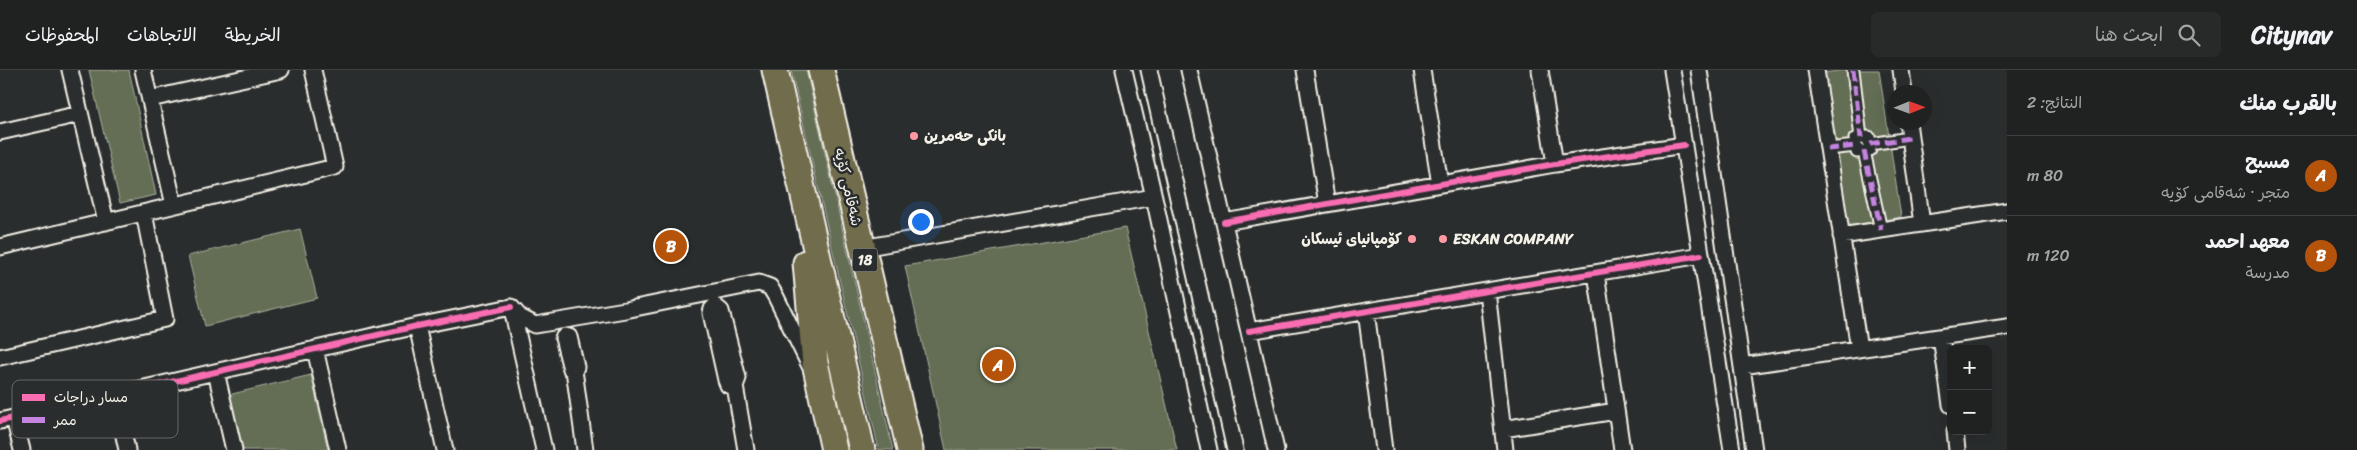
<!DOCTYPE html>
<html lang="ar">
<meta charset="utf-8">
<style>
:root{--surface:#202222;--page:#282a2a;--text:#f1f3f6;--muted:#a2a4a5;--line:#3d3f40;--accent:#b45309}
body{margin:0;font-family:Sriracha,"Playpen Sans Arabic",sans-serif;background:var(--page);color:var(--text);direction:rtl}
.controls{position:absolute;right:15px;bottom:15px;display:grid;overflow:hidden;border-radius:8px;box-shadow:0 5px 20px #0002}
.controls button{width:45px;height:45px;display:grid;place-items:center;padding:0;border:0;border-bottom:1px solid var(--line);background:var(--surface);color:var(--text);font:25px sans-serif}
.compass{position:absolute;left:1887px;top:15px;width:45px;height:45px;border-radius:50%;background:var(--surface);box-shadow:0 5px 20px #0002;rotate:89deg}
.you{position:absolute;left:920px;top:151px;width:18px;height:18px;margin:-12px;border:4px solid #fff;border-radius:50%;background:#1a73e8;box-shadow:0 0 0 8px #1a73e833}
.badge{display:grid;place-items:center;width:32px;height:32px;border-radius:50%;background:var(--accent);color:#fff;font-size:16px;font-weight:700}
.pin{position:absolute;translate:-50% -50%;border:2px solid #fff;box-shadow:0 1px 5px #0006}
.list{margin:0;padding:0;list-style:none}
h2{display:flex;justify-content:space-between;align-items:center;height:65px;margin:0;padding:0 20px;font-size:21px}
h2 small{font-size:16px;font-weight:400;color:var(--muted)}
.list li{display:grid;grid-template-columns:32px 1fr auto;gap:15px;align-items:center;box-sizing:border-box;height:80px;padding:0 20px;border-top:1px solid var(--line)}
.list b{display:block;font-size:19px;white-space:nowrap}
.list p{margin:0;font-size:16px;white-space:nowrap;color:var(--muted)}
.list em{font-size:16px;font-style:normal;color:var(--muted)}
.icon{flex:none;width:28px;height:28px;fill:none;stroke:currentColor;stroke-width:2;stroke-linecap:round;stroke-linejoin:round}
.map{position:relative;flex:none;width:2007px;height:380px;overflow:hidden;direction:ltr}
header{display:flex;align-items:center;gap:30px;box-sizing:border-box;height:70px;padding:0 25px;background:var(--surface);border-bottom:1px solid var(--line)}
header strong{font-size:24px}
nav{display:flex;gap:28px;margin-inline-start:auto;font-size:18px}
.search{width:350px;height:45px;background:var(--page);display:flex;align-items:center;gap:12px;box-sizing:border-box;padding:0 18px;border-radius:8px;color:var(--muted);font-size:19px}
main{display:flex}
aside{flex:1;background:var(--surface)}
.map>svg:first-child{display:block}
.green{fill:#636e54;stroke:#acb09e}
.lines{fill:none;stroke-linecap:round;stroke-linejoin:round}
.pedestrian-casing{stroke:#f4f1e8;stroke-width:15}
.minor-casing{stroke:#f4f1e8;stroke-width:19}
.trunk-casing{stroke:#f4f1e8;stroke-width:29}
.pedestrian{stroke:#2a2d2e;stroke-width:11}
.minor{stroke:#2a2d2e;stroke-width:15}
.trunk{stroke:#716c4b;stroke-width:25}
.quiet{stroke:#c483df;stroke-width:5;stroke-dasharray:10 5;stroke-linecap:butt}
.cycleway-casing{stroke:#2a2d2e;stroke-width:9}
.cycleway{stroke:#f96db3;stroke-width:6}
.poi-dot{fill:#ff9aa2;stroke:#2a2d2e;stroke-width:2}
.labels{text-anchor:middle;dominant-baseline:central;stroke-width:5;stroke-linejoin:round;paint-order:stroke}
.shield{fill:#2a2d2e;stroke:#b7b6b0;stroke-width:1}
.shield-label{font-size:14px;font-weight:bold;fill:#f4f1e8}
.poi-label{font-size:15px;font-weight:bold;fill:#f4f1e8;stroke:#2a2d2e;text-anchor:start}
.street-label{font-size:15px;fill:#f4f1e8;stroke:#2a2d2e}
.key{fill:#2a2d2e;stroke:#676866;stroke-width:1}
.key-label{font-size:14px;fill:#f4f1e8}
</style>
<header>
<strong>Citynav</strong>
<div class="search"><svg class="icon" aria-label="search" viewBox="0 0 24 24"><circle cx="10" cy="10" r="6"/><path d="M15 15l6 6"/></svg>ابحث هنا</div>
<nav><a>الخريطة</a><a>الاتجاهات</a><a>المحفوظات</a></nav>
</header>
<main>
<aside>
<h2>بالقرب منك<small>النتائج: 2</small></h2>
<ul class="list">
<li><span class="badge">A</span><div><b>مسبح</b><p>متجر · شەقامی کۆیە</p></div><em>80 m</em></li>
<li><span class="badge">B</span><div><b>معهد احمد</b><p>مدرسة</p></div><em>120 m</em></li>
</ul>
</aside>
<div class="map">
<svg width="2007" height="380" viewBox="0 0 2007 380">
<rect width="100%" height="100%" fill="#2a2d2e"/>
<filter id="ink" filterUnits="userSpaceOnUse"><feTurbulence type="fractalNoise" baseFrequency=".02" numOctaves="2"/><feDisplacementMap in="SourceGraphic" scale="10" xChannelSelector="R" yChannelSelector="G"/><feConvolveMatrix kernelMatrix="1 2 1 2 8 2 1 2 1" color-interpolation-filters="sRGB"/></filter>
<g filter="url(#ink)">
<path class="green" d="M89,0H129L156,125L120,133Z
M791,0H806L893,380H879Z
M1845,0H1879L1901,147L1847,156L1824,3Z
M1125,158L1177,380H946L905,196Z
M300,159L317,228L205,256L188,186Z
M311,305L328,380H240L228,325Z"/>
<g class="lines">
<g class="pedestrian-casing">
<path id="pedestrian" d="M1853,0L1861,68
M1869,67L1870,80L1857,82L1855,69Z
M1870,74L1910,68
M1828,79L1856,76
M1864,81L1881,160"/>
</g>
<g class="minor-casing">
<path id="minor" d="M70,0L106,152
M143,0L174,135
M1124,0L1154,127L1209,380
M1149,0L1235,380
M1189,0L1276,380
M1305,0L1327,134
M1422,0L1440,114
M1540,0L1555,94
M1672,0L1732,380
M1699,0L1754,380
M1816,0L1859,279
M1901,0L1904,22
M150,29L281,0
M1908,52L1922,154
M0,62L80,44
M1224,152L1555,94L1684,75
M1841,166L2007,141
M0,177L335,97L313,0
M862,178L1154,127
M1596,203L1622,380
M1487,221L1505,380
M715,236L721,241L738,308L735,316L728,315L726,310L711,243L712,239Z
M511,237L520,247L535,255L625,240L759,213L770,217L776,227L810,296
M512,239L544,380
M1366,241L1384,380
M417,256L445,380
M1249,261L1701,185
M565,266L569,267L576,297L574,300L571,299L563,268Z
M1941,267L1951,335
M315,279L338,380
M0,287L165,249L144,143
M1742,296L2007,257
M574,300L585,380
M216,302L234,380
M735,316L746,380
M115,325L127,380
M14,348L22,380
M0,351L417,256L511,237
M1503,359L1616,341
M1955,361L1957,380"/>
</g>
<g class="trunk-casing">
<path id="trunk" d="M775,0L862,380
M821,0L910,380
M806,193L815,293L834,380"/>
</g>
<use href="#pedestrian" class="pedestrian"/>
<use href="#minor" class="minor"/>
<use href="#trunk" class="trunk"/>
<path class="quiet" d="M1853,0L1861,68
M1870,74L1910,68
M1828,79L1856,76
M1864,81L1881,160"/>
<g class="cycleway-casing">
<path id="cycleway" d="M1224,152L1555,94L1684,75
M1249,261L1701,185
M0,351L417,256L511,237"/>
</g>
<use href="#cycleway" class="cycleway"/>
</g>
</g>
<g class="poi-dot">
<circle cx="914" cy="66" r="5"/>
<circle cx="1412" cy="169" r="5"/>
<circle cx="1443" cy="169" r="5"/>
</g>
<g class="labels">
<rect class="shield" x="852.5" y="178.5" width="25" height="23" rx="4"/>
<g class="shield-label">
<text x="865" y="190">18</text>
</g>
<g class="poi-label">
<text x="924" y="66">بانكی حه‌مرین</text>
<text x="1402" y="169" text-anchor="end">کۆمپانیای ئیسکان</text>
<text x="1453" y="169">ESKAN COMPANY</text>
</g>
<g class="street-label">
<text transform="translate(848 117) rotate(77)">شەقامی کۆیە</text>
</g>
</g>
<rect x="12" y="310" width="166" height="58" rx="8" class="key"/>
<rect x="22" y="324" width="23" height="7" fill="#f96db3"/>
<rect x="22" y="347" width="23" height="6" fill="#c483df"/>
<g class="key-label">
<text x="54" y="332">مسار دراجات</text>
<text x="54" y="355">ممر</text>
</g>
</svg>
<div class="controls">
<button>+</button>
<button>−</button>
</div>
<svg class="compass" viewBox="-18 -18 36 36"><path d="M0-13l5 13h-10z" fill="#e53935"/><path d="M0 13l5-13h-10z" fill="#a2a4a5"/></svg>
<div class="you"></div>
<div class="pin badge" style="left:998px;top:295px">A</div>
<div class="pin badge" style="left:671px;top:176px">B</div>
</div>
</main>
